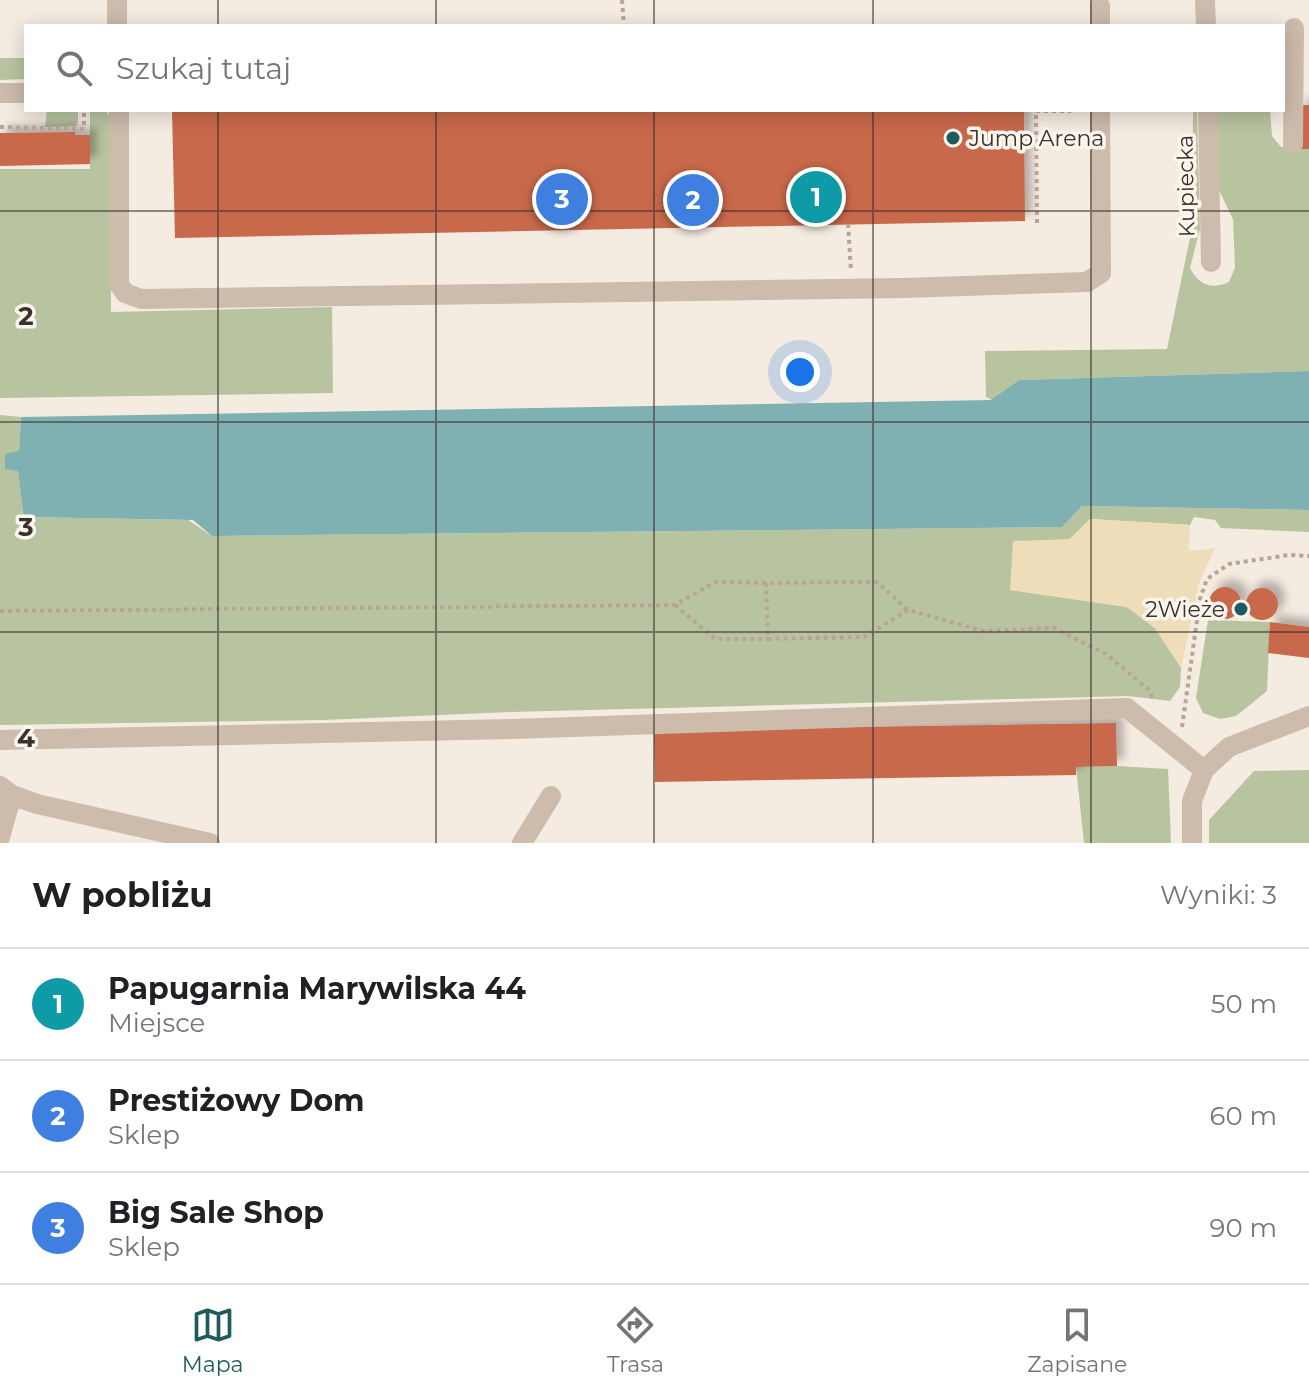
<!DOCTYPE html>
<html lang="pl">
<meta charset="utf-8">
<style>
:root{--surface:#fff;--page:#f2f2f2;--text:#202124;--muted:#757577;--line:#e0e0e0;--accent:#1f5a5e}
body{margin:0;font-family:Montserrat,sans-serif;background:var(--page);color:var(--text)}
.you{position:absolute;left:800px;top:372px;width:28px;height:28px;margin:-20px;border:6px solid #fff;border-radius:50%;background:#1a73e8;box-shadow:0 0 0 12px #1a73e833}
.badge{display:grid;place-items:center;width:52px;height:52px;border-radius:50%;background:var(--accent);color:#fff;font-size:26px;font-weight:700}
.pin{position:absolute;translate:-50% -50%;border:4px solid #fff;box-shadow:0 2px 8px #0006}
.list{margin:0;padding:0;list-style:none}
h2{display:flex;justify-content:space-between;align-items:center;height:104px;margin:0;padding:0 32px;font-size:34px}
h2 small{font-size:26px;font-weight:400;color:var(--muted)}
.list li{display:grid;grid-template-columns:52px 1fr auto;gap:24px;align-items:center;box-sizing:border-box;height:112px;padding:0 32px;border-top:2px solid var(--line)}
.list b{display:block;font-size:30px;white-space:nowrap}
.list p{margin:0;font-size:26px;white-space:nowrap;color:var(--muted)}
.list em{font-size:26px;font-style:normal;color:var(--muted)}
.icon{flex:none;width:44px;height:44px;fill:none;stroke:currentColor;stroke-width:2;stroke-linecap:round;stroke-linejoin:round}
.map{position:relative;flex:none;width:1309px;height:843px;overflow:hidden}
.search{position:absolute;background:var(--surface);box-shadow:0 4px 20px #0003;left:24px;right:24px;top:24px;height:88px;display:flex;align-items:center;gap:20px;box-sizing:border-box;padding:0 28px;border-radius:0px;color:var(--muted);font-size:30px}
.sheet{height:440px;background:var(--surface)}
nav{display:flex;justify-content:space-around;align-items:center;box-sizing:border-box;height:112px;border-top:2px solid var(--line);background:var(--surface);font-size:22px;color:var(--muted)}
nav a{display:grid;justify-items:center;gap:4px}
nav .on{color:var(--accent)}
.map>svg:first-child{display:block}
.green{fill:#b8c4a0}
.sand{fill:#efdcb8}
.water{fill:#7fb0b2}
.building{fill:#c8694b;filter:url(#shadow)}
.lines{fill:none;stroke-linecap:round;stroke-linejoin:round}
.path{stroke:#b9a596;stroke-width:4;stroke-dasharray:4 4;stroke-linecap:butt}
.minor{stroke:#cdbbac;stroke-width:20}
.grid{fill:none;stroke:#3b302b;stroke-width:2;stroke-opacity:0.55}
.poi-dot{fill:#1f5a5e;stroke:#fbf5ee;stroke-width:3}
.labels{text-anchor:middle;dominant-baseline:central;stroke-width:7;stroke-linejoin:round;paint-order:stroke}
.poi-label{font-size:22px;fill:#3b302b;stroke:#fbf5ee;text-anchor:start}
.street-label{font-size:22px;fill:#3b302b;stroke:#fbf5ee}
.grid-label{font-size:26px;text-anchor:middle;font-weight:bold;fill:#3b302b;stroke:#fbf5ee;stroke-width:7;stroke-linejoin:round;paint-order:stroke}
</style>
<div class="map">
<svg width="1309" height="843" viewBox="0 0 1309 843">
<defs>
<filter id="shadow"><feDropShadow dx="7" dy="-7" stdDeviation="4" flood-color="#0004"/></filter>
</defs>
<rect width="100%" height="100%" fill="#f4ebe1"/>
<path class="green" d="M0,58H26V79L0,80Z
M47,110H78V122L76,126L45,127Z
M90,110H106L110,118L111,312L332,307L333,393L0,398V169H90Z
M1193,110H1197L1200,229L1190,268C1199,285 1211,290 1229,282L1235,268L1233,219L1217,186L1214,110H1270L1272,136L1281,147L1309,149V371L1019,380L992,400L986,397L985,351L1167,349L1192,228Z
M0,415L21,417L19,452L6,469L18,470L25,517L188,520L212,536L1062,527L1082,506L1309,510V532L1221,528L1215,520L1194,517L1190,525L1090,519L1070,539L1011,590L1127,607L1155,628L1181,668L1180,687L1170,701L1128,696L511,712L323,720L0,725Z
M1208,620L1270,622L1267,691L1236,716L1220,719L1203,713L1196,698Z
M1117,766L1168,769L1171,843H1084L1076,767Z
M1309,770V843H1209V820L1254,771Z"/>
<path class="sand" d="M1090,519L1190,525L1189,551L1215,548L1199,583L1181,668L1155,628L1127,607L1010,590L1013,541L1070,539Z"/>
<path class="water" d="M1309,371V510L1082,506L1062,527L212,536L193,520L24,517L18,471L5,469V454L19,451L21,417L991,400L1019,380Z"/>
<path class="building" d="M1300,105H1309V149H1301Z
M172,110H1024L1025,221L175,238Z
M75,132V135H90V164L0,166V133Z
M1209 603a16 16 0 1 1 32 0a16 16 0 1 1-32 0Z
M1246 604a16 16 0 1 1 32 0a16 16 0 1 1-32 0Z
M1270,622L1309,627V658L1268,653Z
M1116,723L1117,766L1076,767V775L655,782L654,730Z"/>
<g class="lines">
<path class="path" d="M622,0L624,26
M0,127L84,129V110
M1037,223L1036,111H1070V110
M848,224L851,271
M675,605L715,639H768
M908,610L864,637L768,639L766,583L877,582L908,610L983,631L1054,628L1106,654L1148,689L1154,701
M0,611L675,605L715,582L766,583
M1182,727L1200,599L1207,579L1229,564L1289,555L1309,556"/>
<path class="minor" d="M117,0V26
M1205,0L1206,26
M1100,6V26
M0,93H26
M119,110V284L125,293L141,299L904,288L1087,282L1101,273L1100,110
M1208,110L1211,262
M1293,144L1294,28
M0,740L512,729L1127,708L1204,770
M0,786L12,795L37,804L210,843
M0,837L12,795
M522,843L551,796
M1192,843V801L1204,770L1229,747L1309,716"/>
</g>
<path class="grid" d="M218,0V26M436,0V26M654,0V26M873,0V26M1091,0V26M218,110V843M436,110V843M654,110V843M873,110V843M1091,110V843M0,211H1309M0,422H1309M0,632H1309"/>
<g class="poi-dot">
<circle cx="953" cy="138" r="8"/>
<circle cx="1241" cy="609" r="8"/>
</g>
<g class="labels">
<g class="poi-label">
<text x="969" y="138">Jump Arena</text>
<text x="1225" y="609" text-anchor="end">2Wieże</text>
</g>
<g class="street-label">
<text transform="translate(1186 186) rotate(-91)">Kupiecka</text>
</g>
</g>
<g class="grid-label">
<text x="26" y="325">2</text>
<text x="26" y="536">3</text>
<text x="26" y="747">4</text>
</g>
</svg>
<div class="you"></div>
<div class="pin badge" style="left:816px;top:197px;background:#0f9aa8">1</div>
<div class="pin badge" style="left:693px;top:200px;background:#3f7fe0">2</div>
<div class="pin badge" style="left:562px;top:199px;background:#3f7fe0">3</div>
<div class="search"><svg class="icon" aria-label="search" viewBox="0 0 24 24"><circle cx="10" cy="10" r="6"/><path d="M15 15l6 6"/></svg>Szukaj tutaj</div>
</div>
<section class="sheet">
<h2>W pobliżu<small>Wyniki: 3</small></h2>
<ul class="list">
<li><span class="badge" style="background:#0f9aa8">1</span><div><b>Papugarnia Marywilska 44</b><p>Miejsce</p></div><em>50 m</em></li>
<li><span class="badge" style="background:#3f7fe0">2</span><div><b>Prestiżowy Dom</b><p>Sklep</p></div><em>60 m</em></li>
<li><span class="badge" style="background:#3f7fe0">3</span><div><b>Big Sale Shop</b><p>Sklep</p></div><em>90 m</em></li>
</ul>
</section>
<nav>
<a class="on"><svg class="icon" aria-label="map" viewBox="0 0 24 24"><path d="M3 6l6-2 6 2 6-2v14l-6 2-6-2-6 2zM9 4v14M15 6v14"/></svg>Mapa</a>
<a><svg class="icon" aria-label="directions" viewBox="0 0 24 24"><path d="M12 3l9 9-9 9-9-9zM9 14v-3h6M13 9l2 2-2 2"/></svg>Trasa</a>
<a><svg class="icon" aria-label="saved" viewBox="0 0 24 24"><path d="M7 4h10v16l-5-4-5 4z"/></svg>Zapisane</a>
</nav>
